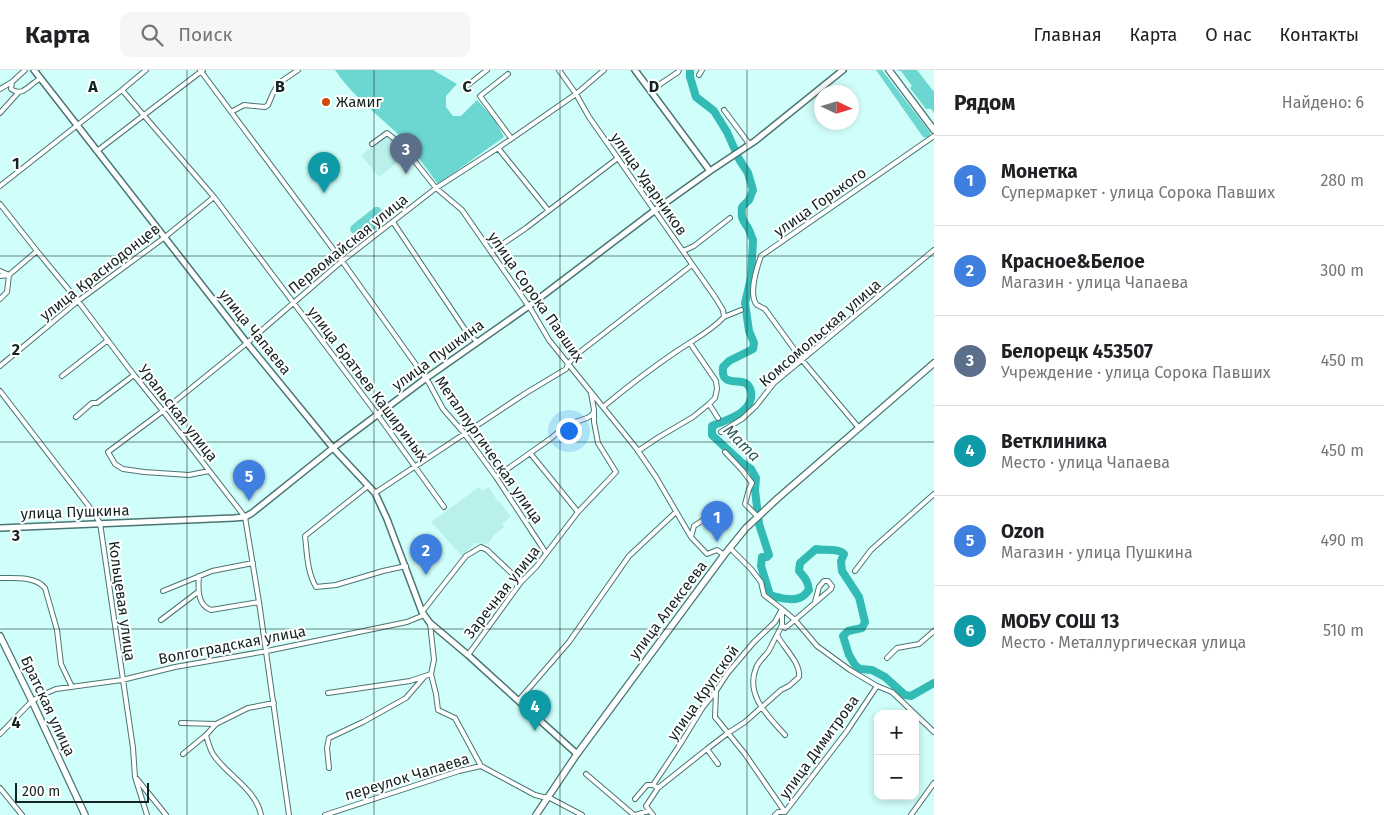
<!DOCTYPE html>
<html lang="ru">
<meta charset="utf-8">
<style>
:root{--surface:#fff;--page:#f6f6f6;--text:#202124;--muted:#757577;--line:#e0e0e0;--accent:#cf490d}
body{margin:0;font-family:"Fira Sans",sans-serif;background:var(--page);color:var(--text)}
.controls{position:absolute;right:15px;bottom:15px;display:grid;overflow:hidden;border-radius:10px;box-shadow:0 2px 8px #0003}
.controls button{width:45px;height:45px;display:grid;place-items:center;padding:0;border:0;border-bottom:1px solid var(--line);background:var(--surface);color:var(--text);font:25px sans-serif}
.compass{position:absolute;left:814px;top:15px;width:45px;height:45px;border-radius:50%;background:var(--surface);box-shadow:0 2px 8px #0003;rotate:94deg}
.scale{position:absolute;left:15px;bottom:12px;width:134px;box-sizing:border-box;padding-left:5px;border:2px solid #122422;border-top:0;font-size:14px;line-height:18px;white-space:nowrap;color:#122422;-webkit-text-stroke:4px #fff;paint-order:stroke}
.you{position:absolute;left:568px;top:360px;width:18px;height:18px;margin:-12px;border:4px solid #fff;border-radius:50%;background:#1a73e8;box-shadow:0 0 0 8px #1a73e833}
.badge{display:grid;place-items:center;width:32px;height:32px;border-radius:50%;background:var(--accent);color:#fff;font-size:16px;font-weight:700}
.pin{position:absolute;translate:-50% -41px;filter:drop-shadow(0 1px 2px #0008)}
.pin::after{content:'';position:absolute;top:26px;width:18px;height:15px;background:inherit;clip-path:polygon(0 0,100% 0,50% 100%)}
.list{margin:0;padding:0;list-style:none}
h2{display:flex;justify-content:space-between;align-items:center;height:65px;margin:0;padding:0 20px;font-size:21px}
h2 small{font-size:16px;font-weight:400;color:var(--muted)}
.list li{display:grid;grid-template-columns:32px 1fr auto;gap:15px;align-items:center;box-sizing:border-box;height:90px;padding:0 20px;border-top:1px solid var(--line)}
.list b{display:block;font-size:19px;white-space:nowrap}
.list p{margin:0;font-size:16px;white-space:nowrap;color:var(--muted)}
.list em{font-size:16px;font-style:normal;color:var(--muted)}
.icon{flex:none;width:28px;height:28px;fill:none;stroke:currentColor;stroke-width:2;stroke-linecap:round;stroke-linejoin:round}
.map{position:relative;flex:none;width:934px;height:745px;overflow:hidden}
header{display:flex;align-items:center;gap:30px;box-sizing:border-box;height:70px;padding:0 25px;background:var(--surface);border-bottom:1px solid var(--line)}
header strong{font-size:24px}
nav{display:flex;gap:28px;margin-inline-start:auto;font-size:18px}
.search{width:350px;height:45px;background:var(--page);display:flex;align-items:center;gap:12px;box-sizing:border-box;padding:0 18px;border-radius:10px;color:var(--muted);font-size:19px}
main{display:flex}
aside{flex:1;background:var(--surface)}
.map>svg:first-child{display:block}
.built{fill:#baf0ec}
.green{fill:#6cd7d0}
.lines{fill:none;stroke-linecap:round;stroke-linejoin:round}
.river{stroke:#32bbb4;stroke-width:8}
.minor-casing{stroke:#4b7572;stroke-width:6}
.tertiary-casing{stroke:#4b7572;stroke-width:8}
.secondary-casing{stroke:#4b7572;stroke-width:8}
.minor{stroke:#fff;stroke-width:4}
.tertiary{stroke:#fff;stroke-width:5}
.secondary{stroke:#fff;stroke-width:5.5}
.grid{fill:none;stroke:#122422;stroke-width:1;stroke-opacity:0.55}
.poi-dot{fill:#cf490d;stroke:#fff;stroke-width:2}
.labels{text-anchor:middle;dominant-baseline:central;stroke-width:4;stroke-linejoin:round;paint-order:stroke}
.poi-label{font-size:15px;fill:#122422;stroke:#fff;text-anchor:start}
.street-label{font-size:15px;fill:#122422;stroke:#fff}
.water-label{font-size:16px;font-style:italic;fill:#265c59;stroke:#fff}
.grid-label{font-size:16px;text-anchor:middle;font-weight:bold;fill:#122422;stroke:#fff;stroke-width:4;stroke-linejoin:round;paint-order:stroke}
</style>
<header>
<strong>Карта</strong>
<div class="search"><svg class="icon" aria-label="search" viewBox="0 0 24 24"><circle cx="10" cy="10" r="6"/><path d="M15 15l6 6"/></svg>Поиск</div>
<nav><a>Главная</a><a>Карта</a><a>О нас</a><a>Контакты</a></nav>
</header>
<main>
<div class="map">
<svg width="934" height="745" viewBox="0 0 934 745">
<rect width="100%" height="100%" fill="#d0fefa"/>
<path class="built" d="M386,67H391L393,69L407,85L379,107L361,85Z
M479,417L483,421L489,417L498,432L499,431L511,447L502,454L504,457L493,466L492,469L487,474L475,473L462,486L431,452Z"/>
<path class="green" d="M335,0H433L457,14L446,26V37L453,46H461L477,30L495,50L504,67L438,114C426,98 411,76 397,63C375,43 351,24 335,0Z
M876,0H882L930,62V66L927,68L923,67Z
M897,0H917L934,22V43L931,39H926L910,18L912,16L901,1H898Z
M375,137H379L386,146V151L363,169H357L350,160L351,156Z"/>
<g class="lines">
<path class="river" d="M690,0V7L696,27L714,41L727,62L739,89L748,103L753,120L749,130L742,137C741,148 742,149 748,158C750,161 751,166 753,170L751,208L745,233L749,261L754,273L753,279L729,291L723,297C723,300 722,305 725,308C730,314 741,309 747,314C751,318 752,322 751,328C748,345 725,350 712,356V365L741,392L751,399L756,408L755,420L759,454L769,485L767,487H762L761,496L770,525C779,528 795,532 803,526C805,525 807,522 809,520C808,511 805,508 799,501L800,493L816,479C825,481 838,478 844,484L841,491L842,501L859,527L865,552L862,558L848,561L843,566L849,585L855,595L860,599L872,600L885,607L905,625L911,626L934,613"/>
<g class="minor-casing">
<path id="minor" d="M25,0L12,12L11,19C23,28 30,13 40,9
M200,0L342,191L429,313L443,339L464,363L496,407L546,483
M559,0L576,24L589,47L715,227L723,240L724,247C710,262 693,270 677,281C652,298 627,317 603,337
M508,4L480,26L511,68
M699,5L702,0
M468,15L487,0
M0,19L12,12
M122,20L214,127L377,344L444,437
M650,21L678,2L679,0
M724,40L750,75
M231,42L244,35L265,37L268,35L273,23L279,13L298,0
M0,43L18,23
M372,74L387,63L401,74L436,118L462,140L532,241L549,270L636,378L656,407L691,467L707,484L717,480L724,485
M498,78L548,140
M97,81L203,0
M0,116L122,20L146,0
M0,134L37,181L78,231L134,305L163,341L245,447L259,532L289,745
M393,152L464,258L477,272
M683,181L694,176L730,148
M491,182L526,158L618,88
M0,201L9,205L7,222L0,229
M0,206L9,205L37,181
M724,247L741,240
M0,296L78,231L165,167L214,127
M62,306L108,270
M0,321L91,439L100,453L133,678L135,707L147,745
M709,334L718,348
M76,347L92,333H97L134,305
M859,358L802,290L765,239C764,239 758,235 757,235C748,225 757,197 761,186L934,66
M721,362L742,349L756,336L774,313L934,180
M638,381L659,367L693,347L709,334L715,328L717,319L716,311L690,273
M725,382L742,400L752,413L749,419L745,434L758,447
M530,383L578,442
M209,401L189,405L144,402L123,399L115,394L108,382L163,341L247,273L342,191L436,118L498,78L576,24L604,0
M496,407L550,369L567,355L587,348L592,345L593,343
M368,416L305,466C307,483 307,502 316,517L336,515L383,501L406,496
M375,423L526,323L566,299L568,294L576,285L692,195
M691,467L694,456L714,443
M730,478L751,499L761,512L764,525L782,539V555L785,558L795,550L817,576L850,600L877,616L892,622L915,644
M855,501L871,480L934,424
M199,506C198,518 197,535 211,540L259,532
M0,508C15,508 35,506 45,518L57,560L61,594L72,617
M163,521L212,501L253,493
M422,542L466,486L481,477L487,480L521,512
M161,550L198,522
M430,553L434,590L431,604L436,624L438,640L455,648L481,696
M777,565C774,570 771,577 768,582C764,587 758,592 756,598C745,625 768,646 785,665
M468,585L521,512L536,497L578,442L616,402L598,373L594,352V340L591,323
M887,588L897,578L919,574L934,561
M716,622L715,647L745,684L785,742
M328,623L410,611L425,606
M518,631L569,572L629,486L676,442
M915,644L934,662
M181,653L216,654L248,638L274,633
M0,664L32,631L42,625L56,619L122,610L175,597L267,581L407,552L424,545
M206,665C208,672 210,681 215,687C229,706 256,720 261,745
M183,684L206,665L216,654
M718,694L707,679L728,663L745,652L781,620L789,616L799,607C801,593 783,577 777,565L782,555
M329,698L327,678L329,668L363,652L406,628L425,606L431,604
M586,704L634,745
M137,709L166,745
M0,718L22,745
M658,718L707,679
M635,729L647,715H653L681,673L703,637L716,621L727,604L754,572L775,552L782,539L795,550L831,519L832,516L828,511H824L819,517L815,532
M325,745L459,701L481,696L535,725L543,727H548L582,745
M635,745L649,741
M653,745L646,736L658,718L653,715
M775,745L778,742H785L847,661L877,616
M911,745L934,713"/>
</g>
<g class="tertiary-casing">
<path id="tertiary" d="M34,0L247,273L333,378L375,423L387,449L422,542L430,553L468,585L577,684
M635,0L710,101
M0,458L234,448L245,447L252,443L333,378L425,309L529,236L654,141L710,101L755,71L843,0"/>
</g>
<g class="secondary-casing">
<path id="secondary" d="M889,0L934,60
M0,566L32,631L85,745
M536,745L577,684L724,485L746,458L778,428L934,293"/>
</g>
<use href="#minor" class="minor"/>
<use href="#tertiary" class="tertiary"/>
<use href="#secondary" class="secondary"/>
</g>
<path class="grid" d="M187,0V745M374,0V745M560,0V745M747,0V745M0,186H934M0,372H934M0,559H934"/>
<circle class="poi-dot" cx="326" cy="32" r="5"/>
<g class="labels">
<g class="poi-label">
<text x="336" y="32">Жамиг</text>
</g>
<g class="street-label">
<text transform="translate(649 114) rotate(55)">улица Ударников</text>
<text transform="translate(820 132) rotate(-35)">улица Горького</text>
<text transform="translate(348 174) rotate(-39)">Первомайская улица</text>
<text transform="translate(100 202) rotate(-38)">улица Краснодонцев</text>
<text transform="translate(536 227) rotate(55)">улица Сорока Павших</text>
<text transform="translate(255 262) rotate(51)">улица Чапаева</text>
<text transform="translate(820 263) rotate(-41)">Комсомольская улица</text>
<text transform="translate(438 285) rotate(-36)">улица Пушкина</text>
<text transform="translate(368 314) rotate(53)">улица Братьев Кашириных</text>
<text transform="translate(178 343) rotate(52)">Уральская улица</text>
<text transform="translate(489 380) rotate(55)">Металлургическая улица</text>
<text transform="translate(75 442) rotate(-2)">улица Пушкина</text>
<text transform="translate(502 522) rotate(-52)">Заречная улица</text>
<text transform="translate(122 531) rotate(82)">Кольцевая улица</text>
<text transform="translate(668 540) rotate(-53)">улица Алексеева</text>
<text transform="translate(232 575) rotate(-11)">Волгоградская улица</text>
<text transform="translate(703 623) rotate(-55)">улица Крупской</text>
<text transform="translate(48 636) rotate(65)">Братская улица</text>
<text transform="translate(819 677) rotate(-54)">улица Димитрова</text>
<text transform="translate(407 707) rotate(-17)">переулок Чапаева</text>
</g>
<g class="water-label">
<text transform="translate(742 373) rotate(45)">Мата</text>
</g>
</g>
<g class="grid-label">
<text x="93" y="22">A</text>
<text x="280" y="22">B</text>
<text x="467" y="22">C</text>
<text x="654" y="22">D</text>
<text x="16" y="99">1</text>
<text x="16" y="285">2</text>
<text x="16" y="471">3</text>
<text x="16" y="658">4</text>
</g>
</svg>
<div class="controls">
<button>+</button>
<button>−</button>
</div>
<svg class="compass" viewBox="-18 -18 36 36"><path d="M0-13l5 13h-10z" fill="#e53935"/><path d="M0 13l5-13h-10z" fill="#757577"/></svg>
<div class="scale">200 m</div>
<div class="you"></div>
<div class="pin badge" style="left:717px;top:472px;background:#3f7fe0">1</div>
<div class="pin badge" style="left:426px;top:505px;background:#3f7fe0">2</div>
<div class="pin badge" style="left:406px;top:104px;background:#5c6f8a">3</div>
<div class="pin badge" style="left:535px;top:661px;background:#0f9aa8">4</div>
<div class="pin badge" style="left:249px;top:431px;background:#3f7fe0">5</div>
<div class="pin badge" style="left:324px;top:123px;background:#0f9aa8">6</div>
</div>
<aside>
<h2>Рядом<small>Найдено: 6</small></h2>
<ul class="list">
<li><span class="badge" style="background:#3f7fe0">1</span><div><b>Монетка</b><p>Супермаркет · улица Сорока Павших</p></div><em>280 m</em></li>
<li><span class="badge" style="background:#3f7fe0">2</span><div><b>Красное&amp;Белое</b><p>Магазин · улица Чапаева</p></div><em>300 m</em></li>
<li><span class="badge" style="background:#5c6f8a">3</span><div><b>Белорецк 453507</b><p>Учреждение · улица Сорока Павших</p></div><em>450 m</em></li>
<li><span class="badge" style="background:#0f9aa8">4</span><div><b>Ветклиника</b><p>Место · улица Чапаева</p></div><em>450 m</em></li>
<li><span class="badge" style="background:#3f7fe0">5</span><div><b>Ozon</b><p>Магазин · улица Пушкина</p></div><em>490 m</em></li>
<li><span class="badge" style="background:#0f9aa8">6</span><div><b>МОБУ СОШ 13</b><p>Место · Металлургическая улица</p></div><em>510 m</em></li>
</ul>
</aside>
</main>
